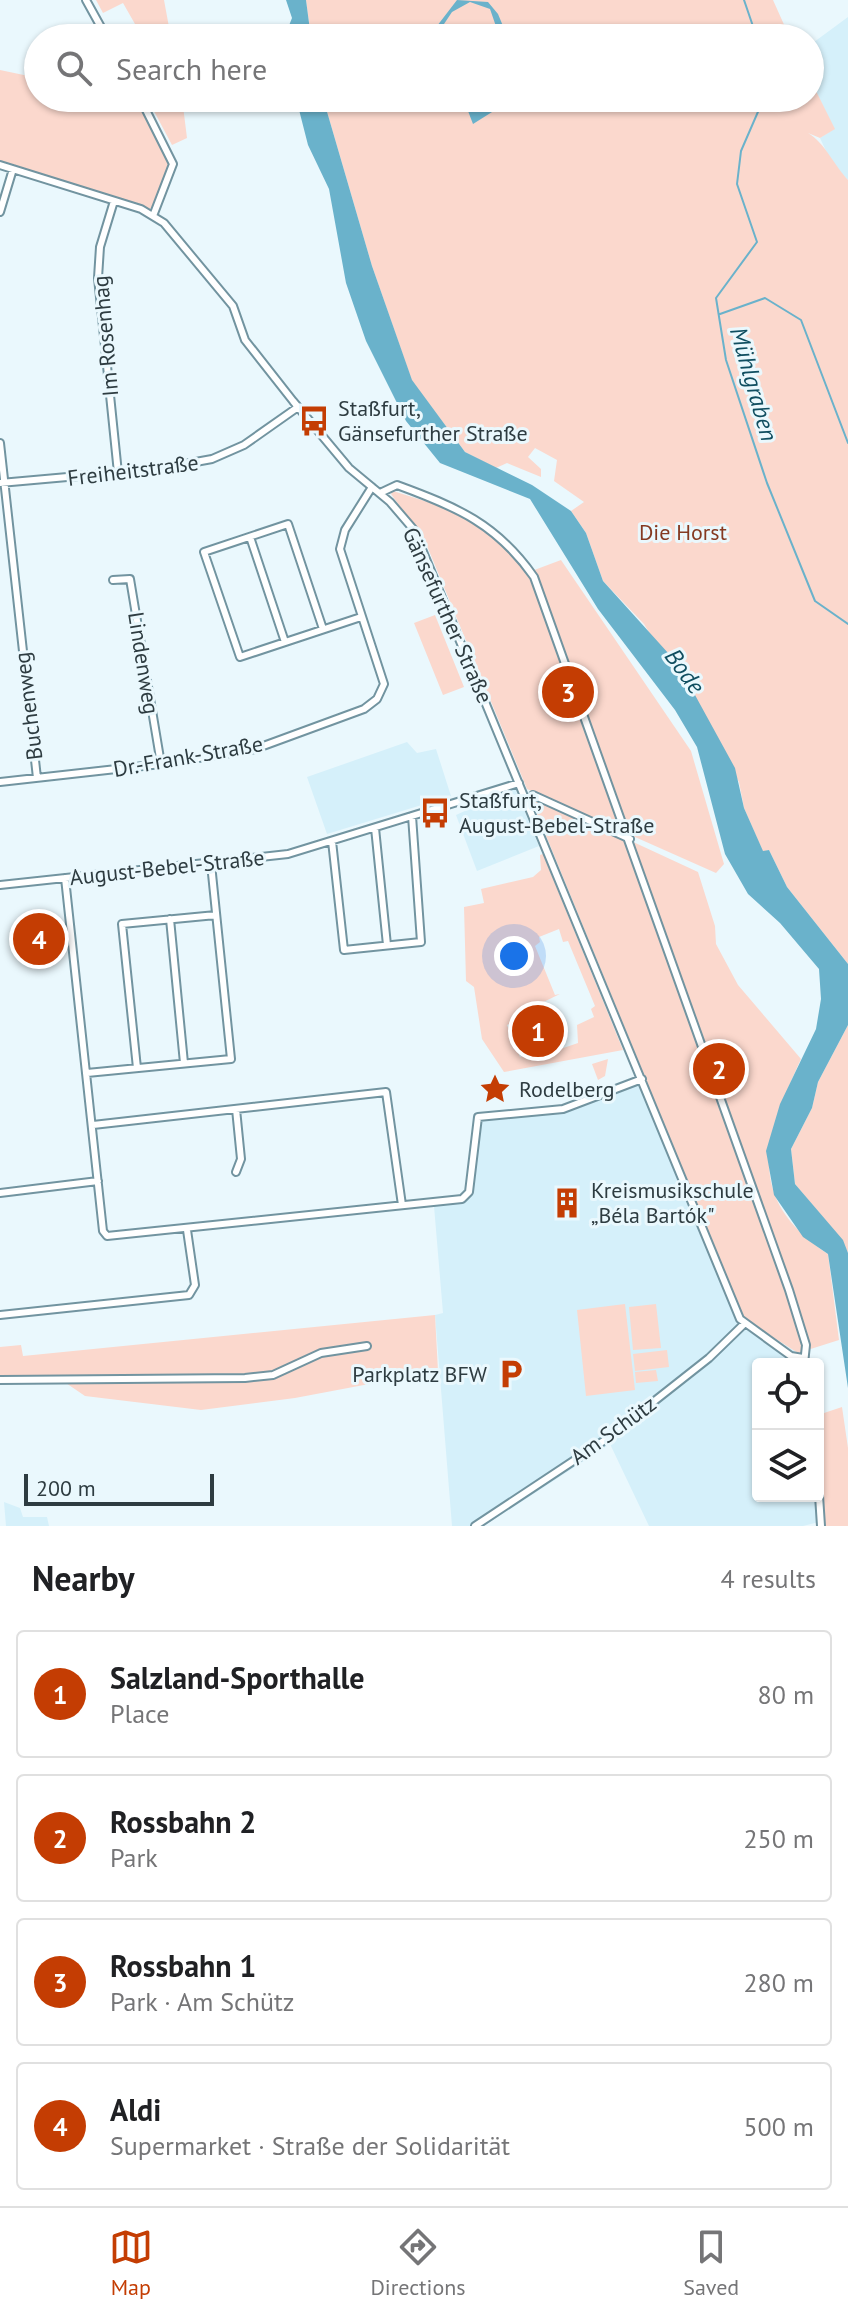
<!DOCTYPE html>
<meta charset="utf-8">
<style>
:root{--surface:#fff;--page:#f2f2f2;--text:#202124;--muted:#757577;--line:#e0e0e0;--accent:#c43d03}
body{margin:0;font-family:"PT Sans",sans-serif;background:var(--page);color:var(--text)}
.controls{position:absolute;right:24px;bottom:24px;display:grid;overflow:hidden;border-radius:8px;box-shadow:0 2px 6px #0004}
.controls button{width:72px;height:72px;display:grid;place-items:center;padding:0;border:0;border-bottom:2px solid var(--line);background:var(--surface);color:var(--text);font:40px sans-serif}
.scale{position:absolute;left:24px;bottom:20px;width:190px;box-sizing:border-box;padding-left:8px;border:4px solid #2e3c41;border-top:0;font-size:22px;line-height:28px;white-space:nowrap;color:#2e3c41;-webkit-text-stroke:6px #eaf8fd;paint-order:stroke}
.you{position:absolute;left:514px;top:956px;width:28px;height:28px;margin:-20px;border:6px solid #fff;border-radius:50%;background:#1a73e8;box-shadow:0 0 0 12px #1a73e833}
.badge{display:grid;place-items:center;width:52px;height:52px;border-radius:50%;background:var(--accent);color:#fff;font-size:26px;font-weight:700}
.pin{position:absolute;translate:-50% -50%;border:4px solid #fff;box-shadow:0 2px 8px #0006}
.list{margin:0;padding:0;list-style:none}
h2{display:flex;justify-content:space-between;align-items:center;height:104px;margin:0;padding:0 32px;font-size:34px}
h2 small{font-size:26px;font-weight:400;color:var(--muted)}
.list li{display:grid;grid-template-columns:52px 1fr auto;gap:24px;align-items:center;box-sizing:border-box;height:128px;margin:0 16px 16px;padding:0 16px;border:2px solid var(--line);border-radius:8px}
.list b{display:block;font-size:30px;white-space:nowrap}
.list p{margin:0;font-size:26px;white-space:nowrap;color:var(--muted)}
.list em{font-size:26px;font-style:normal;color:var(--muted)}
.icon{flex:none;width:44px;height:44px;fill:none;stroke:currentColor;stroke-width:2;stroke-linecap:round;stroke-linejoin:round}
.map{position:relative;flex:none;width:848px;height:1526px;overflow:hidden}
.search{position:absolute;background:var(--surface);box-shadow:0 2px 6px #0004;left:24px;right:24px;top:24px;height:88px;display:flex;align-items:center;gap:20px;box-sizing:border-box;padding:0 28px;border-radius:44px;color:var(--muted);font-size:30px}
.sheet{height:680px;background:var(--surface)}
nav{display:flex;justify-content:space-around;align-items:center;box-sizing:border-box;height:112px;border-top:2px solid var(--line);background:var(--surface);font-size:22px;color:var(--muted)}
nav a{display:grid;justify-items:center;gap:4px}
nav .on{color:var(--accent)}
.map>svg:first-child{display:block}
.built{fill:#d5f0fa}
.green{fill:#fbd8cd;fill-rule:evenodd}
.water{fill:#6ab2cb}
.lines{fill:none;stroke-linecap:round;stroke-linejoin:round}
.stream{stroke:#6ab2cb;stroke-width:2}
.street-casing{stroke:#7294a0;stroke-width:10}
.street{stroke:#fff;stroke-width:6}
.labels{text-anchor:middle;dominant-baseline:central;stroke-width:6;stroke-linejoin:round;paint-order:stroke}
.street-label{font-size:22px;fill:#2e3c41;stroke:#eaf8fd}
.poi-label{font-size:22px;fill:#2e3c41;stroke:#eaf8fd;text-anchor:start}
.park-label{font-size:22px;fill:#853921;stroke:#eaf8fd}
.water-label{font-size:24px;font-style:italic;fill:#104e60;stroke:#eaf8fd}
</style>
<div class="map">
<svg width="848" height="1526" viewBox="0 0 848 1526">
<rect width="100%" height="100%" fill="#eaf8fd"/>
<path class="built" d="M848,17V180L831,162L820,138L834,129L810,79V45Z
M407,742L417,753L436,749L451,796L327,834L307,777Z
M515,788L539,846L477,871L456,815Z
M647,1080L744,1319L798,1353L800,1364H758V1496H816L819,1522L803,1526H649L610,1444L484,1526H452L435,1315L443,1313L434,1206L464,1201L471,1196L477,1123L482,1118L553,1113L580,1107Z
M4,1502L20,1508L23,1517H47L49,1526H6Z"/>
<path class="green" d="M96,0H164L171,38H143L123,3L103,13Z
M306,0H773L790,38H311Z
M0,70L38,78V98H136L169,164L154,206L149,209L0,161Z
M810,79L835,129L820,138L808,133C825,143 834,165 848,180V964L787,887L769,850L763,852L744,808L739,782L644,624L603,581L586,533L571,511L584,502L554,481L557,460L535,448L528,457L541,469V477L507,463L496,468L465,452L412,381L372,266L323,98H810Z
M147,98H182L187,138L172,145Z
M393,491L444,507L489,530L529,572L561,560L691,751L724,864L716,873L527,789L425,541L391,494Z
M435,615L464,687L443,695L414,623Z
M534,796L698,872L715,926L716,944L738,985L801,1059C765,1137 743,1198 828,1254L839,1340L798,1353L744,1319L531,799Z
M543,854L623,1050L504,1072L482,1039L474,987L466,981L464,907L484,903L481,889L533,877L541,870L540,855ZM559,929L563,942L568,941L595,1006L591,1009L594,1017L577,1025L578,1043L528,1060L526,1055L520,1057L507,1025L531,1015L529,1009L560,994L555,995L535,946L540,942L539,937Z
M848,1025V1253L842,1240L795,1184L791,1149L812,1108L818,1082Z
M608,1059L605,1076L598,1080L592,1064Z
M625,1304L635,1390L586,1396L577,1310Z
M656,1304L661,1348L633,1350L629,1307Z
M435,1315L438,1371L295,1398L201,1410L85,1396L63,1381L0,1383V1347L21,1345L23,1356Z
M667,1350L669,1367L635,1371L633,1354Z
M656,1370L658,1381L636,1383L635,1372Z
M842,1407L848,1448V1526H824L818,1415Z"/>
<path class="water" d="M286,0H306L311,38H284L292,18Z
M457,0L488,2L498,14L508,38H500L490,9L470,2L452,12L438,33L437,26Z
M296,98H323L372,266L412,380L465,452L532,485L571,511L586,533L603,581L678,664L735,768L744,808L763,851L769,850L787,887L848,964V1025L818,1082L812,1108L791,1149L795,1184L843,1240L848,1253V1388L828,1254L803,1237L774,1195L766,1151L780,1104L816,1029L821,999L819,969L780,923L748,894L725,854L697,747L675,710L598,609L530,499L440,463L406,421L366,341L346,283L329,189L308,145Z
M463,98H504L500,107L473,124Z"/>
<g class="lines">
<path class="stream" d="M744,0L757,38
M764,98L741,151L737,184L757,242L716,298L726,360L767,483L815,601L848,624
M720,314L765,298L801,320L848,443"/>
<g class="street-casing">
<path id="street" d="M86,0L107,38
M140,98L173,164L153,216
M0,165L141,209L164,223L233,306L245,340L293,401L349,468L390,502L414,530L740,1319L791,1356L803,1358
M114,201L100,247L98,278L118,473
M0,212L13,169
M0,443L37,778
M0,483L157,469L212,459L244,445L298,407
M380,493L397,485C457,507 497,524 534,577L789,1290L806,1345L804,1364
M250,537L285,642
M113,580L130,579L161,764
M323,629L288,524L204,552L240,657L361,617
M0,782L161,764L255,749L364,709L377,699L384,684L340,549L345,530L372,487
M533,795L630,839
M375,828L387,945
M332,841L344,950L421,942L412,816
M65,878L103,1231L107,1236L462,1199L469,1192L478,1117L563,1109L642,1079
M0,885L288,854L519,783
M170,919L184,1063
M137,1068L122,924L216,915
M87,1073L231,1059L211,864
M93,1125L386,1092L402,1205
M236,1172L241,1159L236,1109
M0,1193L98,1181
M0,1315L189,1295L195,1285L187,1230
M0,1380L245,1378L273,1375L321,1353L367,1346
M818,1480L821,1526
M475,1526L605,1440L709,1358L744,1324"/>
</g>
<use href="#street" class="street"/>
</g>
<defs>
<g id="bus-bare" transform="scale(2.4)"><path d="M-5-6H5V4H4V6H2V4H-2V6H-4V4H-5ZM-3.5-4V0h7V-4ZM-3.5 1.2v1.5H-2V1.2ZM2 1.2v1.5H3.5V1.2Z" fill="#c43d03" stroke="#eaf8fd" stroke-width="2.5" paint-order="stroke"/></g>
<g id="sight-bare" transform="scale(2.4)"><path d="M0-6L1.8-2.2L6-1.7L2.9 1.2L3.7 5.4L0 3.3L-3.7 5.4L-2.9 1.2L-6-1.7L-1.8-2.2Z" fill="#c43d03" stroke="#eaf8fd" stroke-width="2.5" paint-order="stroke"/></g>
<g id="building-bare" transform="scale(2.4)"><path d="M-4-6H4V6H1V3H-1V6H-4ZM-2.5-4.3h1.7v1.8h-1.7ZM.8-4.3h1.7v1.8H.8ZM-2.5-1h1.7V.8h-1.7ZM.8-1h1.7V.8H.8Z" fill="#c43d03" stroke="#eaf8fd" stroke-width="2.5" paint-order="stroke"/></g>
<g id="parking-bare" transform="scale(2.4)"><path d="M-3.5-5.5H1a3.5 3.5 0 0 1 0 7H-1V5.5H-3.5ZM-1-3.4V-.6H.8a1.4 1.4 0 0 0 0-2.8Z" fill="#c43d03" stroke="#eaf8fd" stroke-width="2.5" paint-order="stroke"/></g>
</defs>
<g fill-rule="evenodd">
<use href="#bus-bare" x="314" y="421"/>
<use href="#bus-bare" x="435" y="813"/>
<use href="#sight-bare" x="495" y="1089"/>
<use href="#building-bare" x="567" y="1203"/>
<use href="#parking-bare" x="511" y="1374"/>
</g>
<g class="labels">
<g class="street-label">
<text transform="translate(105 336) rotate(-95)">Im Rosenhag</text>
<text transform="translate(133 470) rotate(-7)">Freiheitstraße</text>
<text transform="translate(448 615) rotate(66)">Gänsefurther Straße</text>
<text transform="translate(144 663) rotate(81)">Lindenweg</text>
<text transform="translate(28 706) rotate(-97)">Buchenweg</text>
<text transform="translate(188 756) rotate(-10)">Dr.-Frank-Straße</text>
<text transform="translate(167 867) rotate(-6)">August-Bebel-Straße</text>
<text transform="translate(613 1430) rotate(-36)">Am Schütz</text>
</g>
<g class="poi-label">
<text x="338" y="408">Staßfurt,<tspan x="338" dy="25">Gänsefurther Straße</tspan></text>
<text x="459" y="800">Staßfurt,<tspan x="459" dy="25">August-Bebel-Straße</tspan></text>
<text x="519" y="1089">Rodelberg</text>
<text x="591" y="1190">Kreismusikschule<tspan x="591" dy="25">„Béla Bartók"</tspan></text>
<text x="487" y="1374" text-anchor="end">Parkplatz BFW</text>
</g>
<g class="park-label">
<text x="683" y="532">Die Horst</text>
</g>
<g class="water-label">
<text transform="translate(754 384) rotate(74)">Mühlgraben</text>
<text transform="translate(685 671) rotate(54)">Bode</text>
</g>
</g>
</svg>
<div class="controls">
<button><svg class="icon" aria-label="locate" viewBox="0 0 24 24"><circle cx="12" cy="12" r="6"/><path d="M12 2v4M12 18v4M2 12h4M18 12h4"/></svg></button>
<button><svg class="icon" aria-label="layers" viewBox="0 0 24 24"><path d="M12 4l9 5-9 5-9-5zM3 14l9 5 9-5"/></svg></button>
</div>
<div class="scale">200 m</div>
<div class="you"></div>
<div class="pin badge" style="left:538px;top:1031px">1</div>
<div class="pin badge" style="left:719px;top:1069px">2</div>
<div class="pin badge" style="left:568px;top:692px">3</div>
<div class="pin badge" style="left:39px;top:939px">4</div>
<div class="search"><svg class="icon" aria-label="search" viewBox="0 0 24 24"><circle cx="10" cy="10" r="6"/><path d="M15 15l6 6"/></svg>Search here</div>
</div>
<section class="sheet">
<h2>Nearby<small>4 results</small></h2>
<ul class="list">
<li><span class="badge">1</span><div><b>Salzland-Sporthalle</b><p>Place</p></div><em>80 m</em></li>
<li><span class="badge">2</span><div><b>Rossbahn 2</b><p>Park</p></div><em>250 m</em></li>
<li><span class="badge">3</span><div><b>Rossbahn 1</b><p>Park · Am Schütz</p></div><em>280 m</em></li>
<li><span class="badge">4</span><div><b>Aldi</b><p>Supermarket · Straße der Solidarität</p></div><em>500 m</em></li>
</ul>
</section>
<nav>
<a class="on"><svg class="icon" aria-label="map" viewBox="0 0 24 24"><path d="M3 6l6-2 6 2 6-2v14l-6 2-6-2-6 2zM9 4v14M15 6v14"/></svg>Map</a>
<a><svg class="icon" aria-label="directions" viewBox="0 0 24 24"><path d="M12 3l9 9-9 9-9-9zM9 14v-3h6M13 9l2 2-2 2"/></svg>Directions</a>
<a><svg class="icon" aria-label="saved" viewBox="0 0 24 24"><path d="M7 4h10v16l-5-4-5 4z"/></svg>Saved</a>
</nav>
